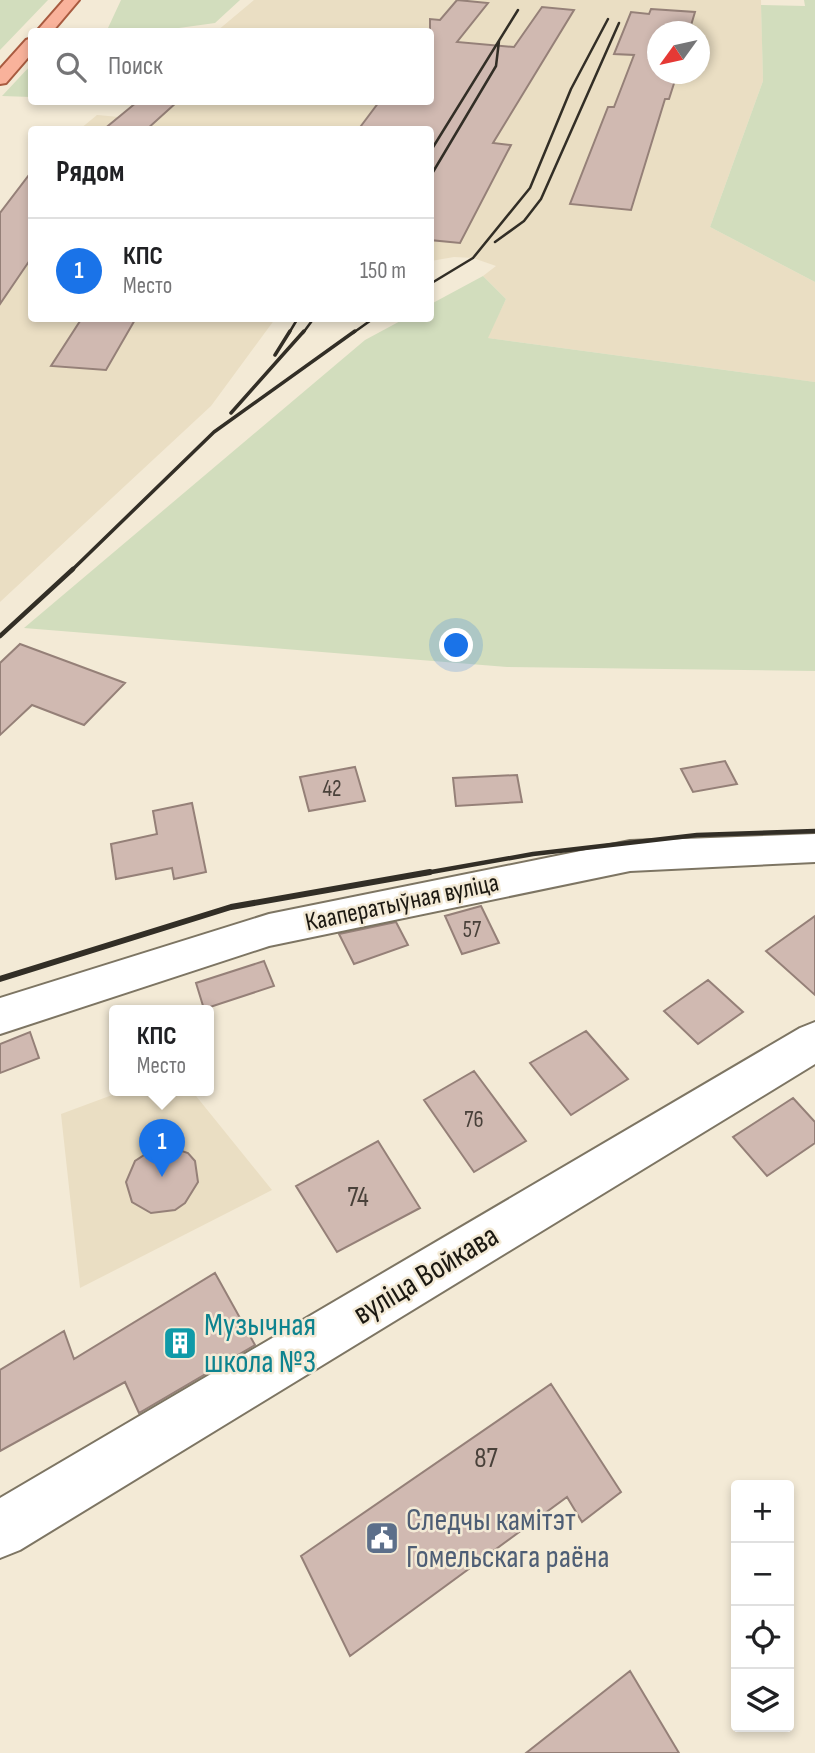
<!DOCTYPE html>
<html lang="ru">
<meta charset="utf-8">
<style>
:root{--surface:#fff;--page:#f6f6f6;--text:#202124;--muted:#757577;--line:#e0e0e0;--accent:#1a73e8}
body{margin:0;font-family:"Sofia Sans Condensed",sans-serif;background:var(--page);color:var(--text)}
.controls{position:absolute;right:21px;bottom:21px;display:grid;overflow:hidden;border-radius:7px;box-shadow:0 4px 10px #0003}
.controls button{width:63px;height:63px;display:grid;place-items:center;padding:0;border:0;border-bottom:2px solid var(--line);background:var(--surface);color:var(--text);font:35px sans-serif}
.compass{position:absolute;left:647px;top:21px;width:63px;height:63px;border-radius:50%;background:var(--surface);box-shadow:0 4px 10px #0003;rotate:237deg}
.you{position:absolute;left:457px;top:646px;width:24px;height:24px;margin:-18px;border:5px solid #fff;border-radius:50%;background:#1a73e8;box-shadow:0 0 0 10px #1a73e833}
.badge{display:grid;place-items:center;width:46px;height:46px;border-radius:50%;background:var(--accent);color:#fff;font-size:23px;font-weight:700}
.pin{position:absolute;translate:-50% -58px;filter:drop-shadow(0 2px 4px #0008)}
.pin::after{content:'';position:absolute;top:37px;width:24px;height:21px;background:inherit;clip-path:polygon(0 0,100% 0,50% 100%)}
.popup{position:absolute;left:109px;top:1005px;width:105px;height:91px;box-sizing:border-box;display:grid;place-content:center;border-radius:7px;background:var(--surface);filter:drop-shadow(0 2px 5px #0005);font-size:23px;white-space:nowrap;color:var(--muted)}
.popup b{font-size:26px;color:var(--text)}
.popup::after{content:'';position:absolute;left:50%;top:100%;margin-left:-14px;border:14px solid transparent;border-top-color:var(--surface)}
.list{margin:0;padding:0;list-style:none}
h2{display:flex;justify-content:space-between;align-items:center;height:91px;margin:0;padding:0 28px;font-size:30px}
h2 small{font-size:23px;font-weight:400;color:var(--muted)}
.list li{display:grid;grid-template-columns:46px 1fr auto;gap:21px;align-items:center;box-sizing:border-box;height:105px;padding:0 28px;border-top:2px solid var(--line)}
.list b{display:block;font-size:26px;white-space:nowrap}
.list p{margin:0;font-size:23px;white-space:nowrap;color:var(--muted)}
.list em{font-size:23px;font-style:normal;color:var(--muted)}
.icon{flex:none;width:38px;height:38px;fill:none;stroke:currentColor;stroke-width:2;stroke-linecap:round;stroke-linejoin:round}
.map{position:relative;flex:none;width:815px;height:1753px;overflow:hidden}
.search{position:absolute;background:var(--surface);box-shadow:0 4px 10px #0003;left:28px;top:28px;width:406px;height:77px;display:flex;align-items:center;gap:18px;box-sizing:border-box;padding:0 24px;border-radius:7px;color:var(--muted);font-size:26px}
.panel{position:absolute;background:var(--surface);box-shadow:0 4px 10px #0003;left:28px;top:126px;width:406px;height:196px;border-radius:7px}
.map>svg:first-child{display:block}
.built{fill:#eadec3;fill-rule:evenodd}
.green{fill:#d2ddbd}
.building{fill:#d0b9b1;stroke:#958078;stroke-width:2}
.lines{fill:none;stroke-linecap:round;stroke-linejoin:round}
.minor-casing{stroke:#7d7563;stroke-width:4}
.major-casing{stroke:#a95b40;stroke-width:4}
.minor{fill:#fff;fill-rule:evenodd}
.major{fill:#f9b29b;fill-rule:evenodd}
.rail-far3{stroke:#322e26;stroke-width:2.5}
.rail-far2{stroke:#322e26;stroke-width:3.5}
.rail-far1{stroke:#322e26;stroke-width:4.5}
.rail{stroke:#322e26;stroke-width:6}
.labels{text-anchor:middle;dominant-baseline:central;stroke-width:5;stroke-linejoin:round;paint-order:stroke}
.number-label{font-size:23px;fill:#49413a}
.street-label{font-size:26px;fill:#1c1912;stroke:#f3ead6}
.near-number-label{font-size:28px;fill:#49413a}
.near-street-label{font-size:32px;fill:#1c1912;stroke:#f3ead6}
.near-culture-label{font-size:32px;fill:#0d838f;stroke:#f3ead6;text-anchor:start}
.near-service-label{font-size:32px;fill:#4e5e75;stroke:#f3ead6;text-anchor:start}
</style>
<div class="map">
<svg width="815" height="1753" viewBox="0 0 815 1753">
<rect width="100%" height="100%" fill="#f3ead6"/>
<path class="built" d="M254,0H761L763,81L710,227L815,282V382L487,338L506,299L483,276L496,266L473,258L454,257L431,261L430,130L80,129L97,115L119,117L137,102H430V32L217,31ZM658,32H700V74H658Z
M31,172L32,318L275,319L211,406L0,602V213Z
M123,1091H192L272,1190L80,1288L61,1114Z"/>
<path class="green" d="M0,0H48L0,50Z
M121,0H240L215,23L150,32L108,28Z
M804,0H815V282L710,227L763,81L761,5L805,6Z
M31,65V97L2,96Z
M483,276L506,299L488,338L815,382V671L507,667L24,628L365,340L404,319L430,318L431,304Z"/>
<path class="building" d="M457,0L488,3L457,42L514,47L542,7L574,10L493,143L511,145L460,243L430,240V130H358L379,102H430V19L440,20Z
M651,9L695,12L689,32H657V74H677L669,99H665L631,210L570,204L608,107H614L634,55L614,54L631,12L649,14Z
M137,102H177L146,130H103Z
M32,171V257L0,304V213Z
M82,318H136L106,370L51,366Z
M20,644L74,664L125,683L84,725L32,705L0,735V663Z
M725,761L737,784L693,792L681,769Z
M355,767L365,801L309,811L300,777Z
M517,775L522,802L456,806L453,778Z
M192,803L206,872L174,879L172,868L116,879L111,844L157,834L153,811Z
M481,906L499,943L462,954L445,916Z
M815,916V995L766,951Z
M396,922L408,945L354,964L339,934Z
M264,961L274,986L204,1009L196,983Z
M708,980L743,1012L698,1044L664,1011Z
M586,1031L628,1079L571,1115L530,1063Z
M30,1032L39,1058L0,1073V1044Z
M474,1071L526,1141L474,1172L424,1100Z
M793,1098L815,1122V1143L767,1176L733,1137Z
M378,1141L420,1208L337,1252L296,1186Z
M167,1146L188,1153L195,1161L198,1182L185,1203L175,1210L151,1213L132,1202L126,1182L135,1161L155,1148Z
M215,1273L255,1345L139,1413L125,1382L0,1451V1370L64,1331L74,1359Z
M551,1384L621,1492L582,1522L567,1497L350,1656L301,1556Z
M630,1671L679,1753H526Z"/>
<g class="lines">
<g class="minor-casing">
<path id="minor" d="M815,834V862L630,871L269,946L0,1034V998L269,914L630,841Z
M815,1022V1064L20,1550L0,1558V1498L800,1028Z"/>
</g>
<g class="major-casing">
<path id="major" d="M64,0H79L52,32H36Z
M32,38V53L6,83L0,84V69L26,40Z"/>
</g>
<use href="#minor" class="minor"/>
<use href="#major" class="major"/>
<path class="rail-far3" d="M430,152L518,10
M430,177L496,66L499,41
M495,242L524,221L541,199L619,23
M430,284L473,258L530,188L571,89L608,19
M289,333L298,318
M303,333L314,318
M353,333L374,318"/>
<path class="rail-far2" d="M275,355L290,331
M231,413L304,331
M71,571L214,432L355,331"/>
<path class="rail-far1" d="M0,636L73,569
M420,874L533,854L697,835L815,831"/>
<path class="rail" d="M0,979L231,907L430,872"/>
</g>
<defs>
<g id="building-square" transform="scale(1.75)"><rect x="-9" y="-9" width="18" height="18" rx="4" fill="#0f9aa8" stroke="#f3ead6"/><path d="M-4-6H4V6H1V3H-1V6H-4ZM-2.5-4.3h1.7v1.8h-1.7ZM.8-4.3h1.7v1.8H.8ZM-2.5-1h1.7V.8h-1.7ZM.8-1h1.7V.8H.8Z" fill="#fff"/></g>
<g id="civic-square" transform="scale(1.75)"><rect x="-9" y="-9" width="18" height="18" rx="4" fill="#5c6f8a" stroke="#f3ead6"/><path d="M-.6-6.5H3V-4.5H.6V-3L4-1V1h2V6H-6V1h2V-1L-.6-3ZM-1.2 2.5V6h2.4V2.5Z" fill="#fff"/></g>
</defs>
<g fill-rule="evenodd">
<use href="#building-square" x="180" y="1343"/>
<use href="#civic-square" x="382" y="1538"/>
</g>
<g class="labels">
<g class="number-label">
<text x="332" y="789">42</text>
<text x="472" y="930">57</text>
<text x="474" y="1120">76</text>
</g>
<g class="street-label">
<text transform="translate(402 903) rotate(-12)">Кааператыўная вуліца</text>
</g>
<g class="near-number-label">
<text x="358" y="1197">74</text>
<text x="486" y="1458">87</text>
</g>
<g class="near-street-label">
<text transform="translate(426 1275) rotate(-31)">вуліца Войкава</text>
</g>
<g class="near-culture-label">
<text x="204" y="1325">Музычная<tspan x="204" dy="37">школа №3</tspan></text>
</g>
<g class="near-service-label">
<text x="406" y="1520">Следчы камітэт<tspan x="406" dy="37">Гомельскага раёна</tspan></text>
</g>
</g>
</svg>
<div class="controls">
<button>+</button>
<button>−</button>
<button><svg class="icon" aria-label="locate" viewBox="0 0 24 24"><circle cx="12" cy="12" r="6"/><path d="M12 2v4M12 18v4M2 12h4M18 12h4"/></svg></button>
<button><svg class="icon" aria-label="layers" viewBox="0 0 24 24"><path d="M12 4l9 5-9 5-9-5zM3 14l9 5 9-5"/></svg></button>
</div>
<svg class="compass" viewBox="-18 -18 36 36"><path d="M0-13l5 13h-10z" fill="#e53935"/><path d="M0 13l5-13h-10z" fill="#757577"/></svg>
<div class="you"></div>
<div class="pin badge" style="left:162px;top:1177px">1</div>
<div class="popup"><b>КПС</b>Место</div>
<div class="search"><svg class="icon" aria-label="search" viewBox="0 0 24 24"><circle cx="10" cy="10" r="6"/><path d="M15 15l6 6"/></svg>Поиск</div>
<section class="panel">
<h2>Рядом<small></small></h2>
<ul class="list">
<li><span class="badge">1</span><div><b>КПС</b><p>Место</p></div><em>150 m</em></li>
</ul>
</section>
</div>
